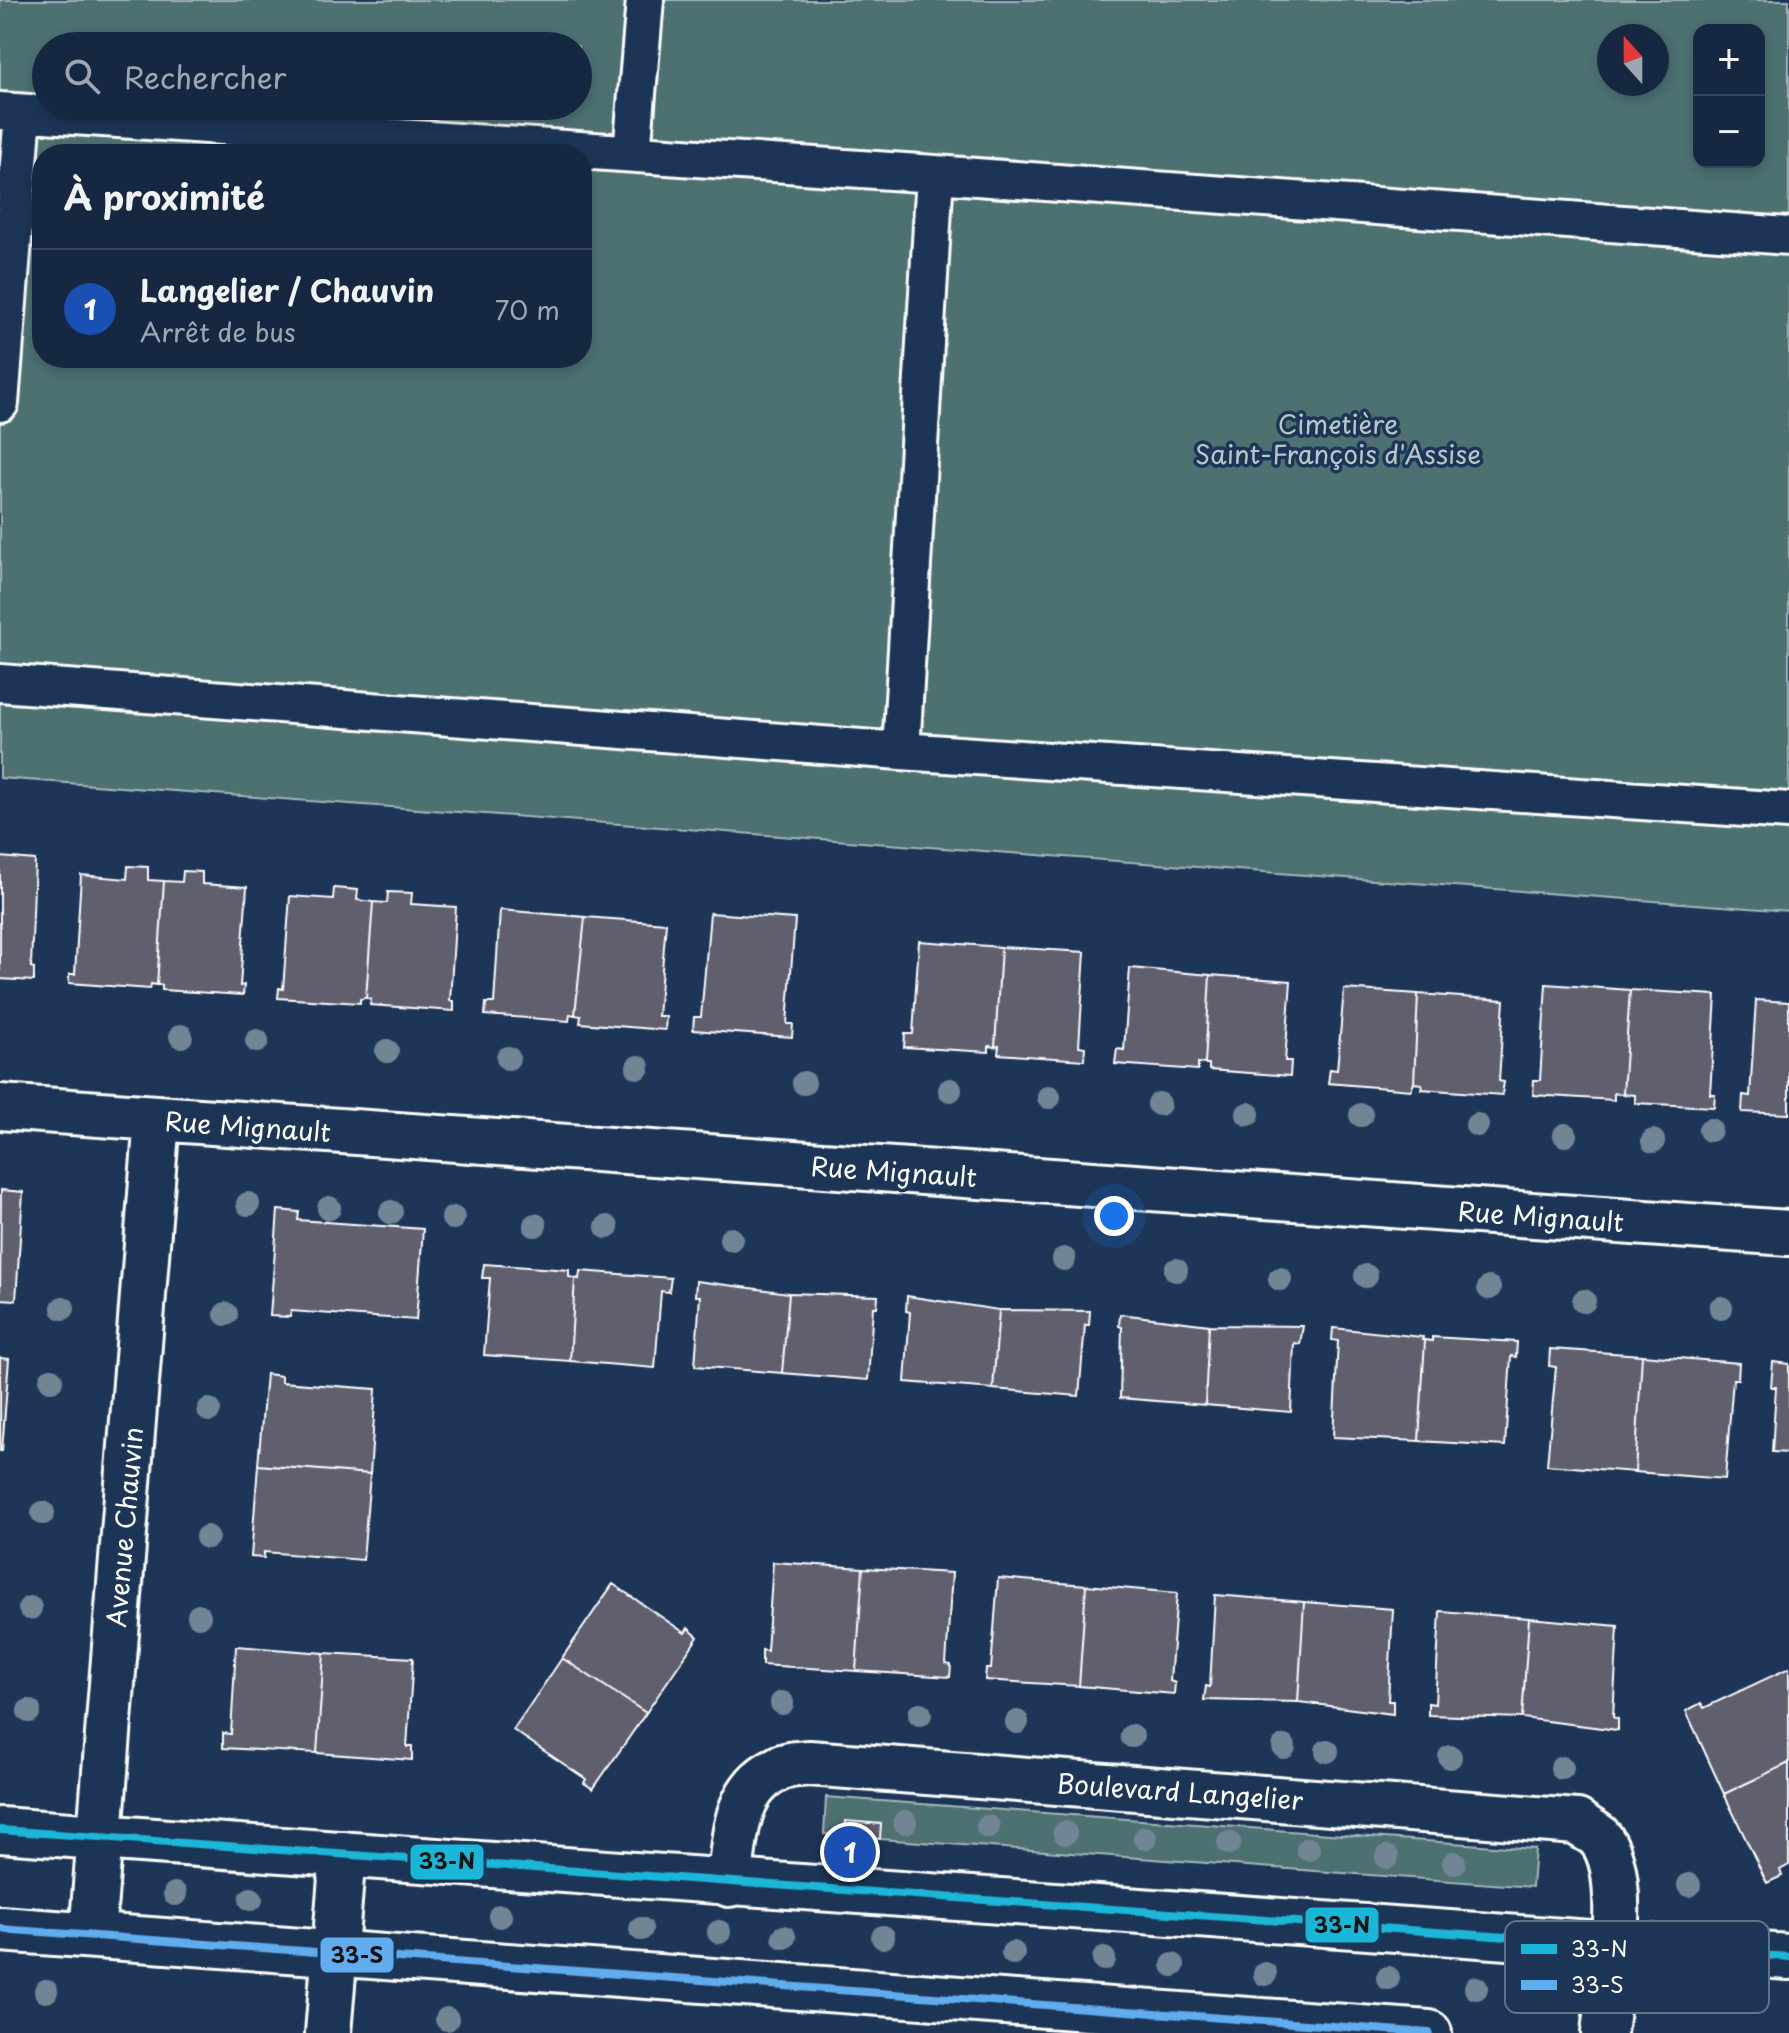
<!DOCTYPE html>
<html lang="fr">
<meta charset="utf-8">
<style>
:root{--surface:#162841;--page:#1f3048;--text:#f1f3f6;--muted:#9ea6b1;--line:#35445a;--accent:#1a73e8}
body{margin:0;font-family:"Playpen Sans",sans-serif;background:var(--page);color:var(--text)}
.controls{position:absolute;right:24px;top:24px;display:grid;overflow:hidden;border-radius:16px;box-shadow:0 4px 12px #0003}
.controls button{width:72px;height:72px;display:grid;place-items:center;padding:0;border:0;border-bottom:2px solid var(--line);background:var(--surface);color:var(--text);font:40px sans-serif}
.compass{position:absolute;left:1597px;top:24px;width:72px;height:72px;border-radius:50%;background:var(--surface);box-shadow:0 4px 12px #0003;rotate:339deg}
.you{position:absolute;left:1114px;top:1216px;width:28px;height:28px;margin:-20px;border:6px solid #fff;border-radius:50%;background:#1a73e8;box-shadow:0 0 0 12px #1a73e833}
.badge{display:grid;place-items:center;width:52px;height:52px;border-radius:50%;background:var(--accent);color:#fff;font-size:26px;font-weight:700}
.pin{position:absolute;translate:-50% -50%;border:4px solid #fff;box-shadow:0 2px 8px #0006}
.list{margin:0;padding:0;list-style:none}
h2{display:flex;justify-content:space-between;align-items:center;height:104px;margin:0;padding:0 32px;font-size:34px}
h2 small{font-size:26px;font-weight:400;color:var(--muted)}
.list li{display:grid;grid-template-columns:52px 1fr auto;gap:24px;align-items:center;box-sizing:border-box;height:120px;padding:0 32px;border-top:2px solid var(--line)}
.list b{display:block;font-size:30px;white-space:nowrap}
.list p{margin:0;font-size:26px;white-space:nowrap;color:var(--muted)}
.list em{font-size:26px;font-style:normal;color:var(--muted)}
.icon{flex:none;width:44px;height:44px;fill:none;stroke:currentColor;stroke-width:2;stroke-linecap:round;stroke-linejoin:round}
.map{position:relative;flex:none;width:1789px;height:2033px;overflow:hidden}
.search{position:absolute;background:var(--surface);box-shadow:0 4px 12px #0003;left:32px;top:32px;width:560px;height:88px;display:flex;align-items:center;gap:20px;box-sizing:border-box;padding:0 28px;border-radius:44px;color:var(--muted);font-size:30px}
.panel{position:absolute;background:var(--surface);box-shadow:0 4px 12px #0003;left:32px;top:144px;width:560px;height:224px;border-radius:32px}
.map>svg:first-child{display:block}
.green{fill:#4d7071;stroke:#a6b8b8;stroke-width:2;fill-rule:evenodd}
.building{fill:#615e6e;stroke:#fff;stroke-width:2}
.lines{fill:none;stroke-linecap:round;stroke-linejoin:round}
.lane-casing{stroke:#fff;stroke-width:42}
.street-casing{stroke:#fff;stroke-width:50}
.secondary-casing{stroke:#fff;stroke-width:50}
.lane{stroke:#1d3557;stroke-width:36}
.street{stroke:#1d3557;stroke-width:44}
.secondary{stroke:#1d3557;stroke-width:44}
.bus-1-casing{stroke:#1d3557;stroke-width:14}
.bus-2-casing{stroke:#1d3557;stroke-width:14}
.bus-1{stroke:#1ab6d8;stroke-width:8}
.bus-2{stroke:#60acee;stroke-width:8}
.tree{fill:#728594}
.labels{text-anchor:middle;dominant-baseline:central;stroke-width:7;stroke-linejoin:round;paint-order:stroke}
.park-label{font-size:26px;fill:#b8c6c6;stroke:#1d3557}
.street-label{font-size:26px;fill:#fff;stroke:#1d3557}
.key{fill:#1d3557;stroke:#617289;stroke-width:2}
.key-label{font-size:22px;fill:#fff}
.line-badge{stroke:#1d3557;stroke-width:3}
.pale-badge-label{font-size:22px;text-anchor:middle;font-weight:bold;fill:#111}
</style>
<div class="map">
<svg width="1789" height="2033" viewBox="0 0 1789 2033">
<rect width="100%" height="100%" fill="#1d3557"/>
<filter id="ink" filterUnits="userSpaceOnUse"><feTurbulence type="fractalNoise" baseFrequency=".0125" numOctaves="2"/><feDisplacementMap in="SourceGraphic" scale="16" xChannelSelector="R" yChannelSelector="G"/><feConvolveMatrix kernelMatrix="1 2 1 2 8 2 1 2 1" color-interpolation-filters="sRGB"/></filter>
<g filter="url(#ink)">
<path class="green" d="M0,0H1789V911L0,778ZM1699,30H1759V162H1699ZM1609,36H1657V84H1609ZM46,46H578V106H46ZM42,154H582V358H42Z
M826,1797L1535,1849L1532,1887L880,1839L846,1821L845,1836L824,1834Z"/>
<path class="building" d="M0,857L35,860L31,967L34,968V981L0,979Z
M128,866L148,867V880L164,881L157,985L151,984L150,989L69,983V974H75L81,875L127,879Z
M183,871L202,872V884L247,887L240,986L244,985L243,995L162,990V985H157L164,881L182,882Z
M334,888L358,890L357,900L373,902L366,998L360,999V1003L278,998L279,988L283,989L290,896L333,899Z
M388,892L412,893L411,904L456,907L450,1001H454V1011L370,1005L371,999L366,998L373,902L387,903Z
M500,910L585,917L575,1015L570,1014L569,1021L485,1015L486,1003H494Z
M710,913L795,919L787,1024H793L792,1037L693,1030L694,1017H701Z
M585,917L666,923L658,1016H666L665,1030L580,1023L581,1016L575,1015Z
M919,941L1001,947L995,1047L989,1046V1052L904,1047L905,1034H913Z
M1001,947L1085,952L1079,1046L1085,1047L1084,1060L998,1054L999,1046L995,1047Z
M1130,968L1210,975L1205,1064L1198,1063V1070L1115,1064L1117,1049L1124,1050Z
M1210,975L1291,981L1285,1061H1291L1290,1076L1209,1070V1064H1205Z
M1546,984L1630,990L1623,1094L1614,1093V1100L1533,1095L1534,1080H1540Z
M1344,989L1418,994L1414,1083L1411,1090L1328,1083L1330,1069L1337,1070Z
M1630,990L1716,995L1710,1094H1715L1714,1107L1635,1103V1095L1623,1094Z
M1418,994L1504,1000L1499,1081L1504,1082L1502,1095L1421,1089L1422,1084L1414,1083Z
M1756,1000L1789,1002V1114L1742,1112L1743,1095L1750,1096Z
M1,1190L23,1192L16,1300L0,1299Z
M278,1210L299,1212L298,1220L423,1229L416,1320L291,1311L290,1317L270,1316Z
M484,1264L569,1270V1277L575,1278L570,1361L484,1355L490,1278H482Z
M580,1271L671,1278L669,1292L661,1291L655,1368L570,1361L575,1278L579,1279Z
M696,1281L789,1293L782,1373L695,1366L700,1296H695Z
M789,1293L878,1296L877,1307H873L868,1380L782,1373Z
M907,1296L999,1310L993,1389L905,1382L910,1312L906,1311Z
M999,1310L1090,1311L1089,1325H1085L1079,1396L993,1389Z
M1120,1314L1209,1325L1205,1405L1120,1398L1122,1327L1119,1326Z
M1209,1325L1303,1326L1300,1344L1294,1343L1291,1412L1205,1405Z
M1333,1328L1423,1337L1422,1340H1425L1419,1441L1333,1437L1338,1341L1332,1340Z
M1432,1337L1517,1342L1516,1357L1511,1356L1505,1446L1419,1441L1425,1340L1432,1341Z
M1550,1349L1642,1355L1635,1472L1547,1465L1556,1367L1549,1366Z
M1642,1355L1739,1363L1738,1379H1733L1725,1479L1635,1472Z
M0,1358L9,1359L2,1451H0Z
M1773,1362L1789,1364V1453L1772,1452L1776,1387H1771Z
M266,1374L281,1376V1382L376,1389L370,1474L258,1465Z
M258,1465L370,1474L363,1560L264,1552V1558L251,1557Z
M773,1562L863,1568L856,1671L762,1665V1650L767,1651Z
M863,1568L952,1573L946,1664L951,1665L950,1677L856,1671Z
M998,1578L1086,1585L1079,1686L985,1680L986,1669H991Z
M613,1584L685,1633L688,1628L698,1637L646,1713L562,1658Z
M1086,1585L1177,1593L1170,1681L1175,1683L1174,1694L1079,1686Z
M1215,1595L1304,1602L1298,1702L1204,1700L1206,1686L1210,1687Z
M1304,1602L1393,1609L1388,1701H1393V1714L1298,1702Z
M1440,1611L1529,1618L1522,1718L1428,1715V1703L1435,1704Z
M1529,1618L1618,1626L1613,1717L1618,1719V1730L1522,1718Z
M236,1646L324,1653L317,1753L223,1748V1733L231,1734Z
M324,1653L413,1658L407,1747H412V1760L317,1753Z
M562,1658L646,1713L593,1789L584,1783L586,1779L513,1730Z
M1789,1668V1763L1724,1794L1686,1711L1701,1703L1704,1708Z
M1789,1763V1865L1780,1870L1782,1876L1767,1883L1724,1794Z
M846,1821L881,1824L880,1839L845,1836Z"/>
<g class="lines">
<g class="lane-casing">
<path id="lane" d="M0,111L935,174L1789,236
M632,153L645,0
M0,403L23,113
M0,683L901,751L1789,811
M901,751L935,174"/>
</g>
<g class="street-casing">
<path id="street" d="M0,1107L1789,1233
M729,1884C735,1841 733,1789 778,1769C787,1764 799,1764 809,1763L1577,1822C1583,1827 1592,1831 1598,1836C1632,1871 1609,1987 1604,2033
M92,1935L157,1119
M328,2033L343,1854"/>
</g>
<g class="secondary-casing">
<path id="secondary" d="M0,1830L1789,1957
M0,1929L1429,2033"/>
</g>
<use href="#lane" class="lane"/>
<use href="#street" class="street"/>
<use href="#secondary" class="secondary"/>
<g class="bus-1-casing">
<path id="bus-1" d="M0,1830L1789,1957"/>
</g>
<g class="bus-2-casing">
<path id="bus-2" d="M0,1929L1429,2033"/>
</g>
<use href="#bus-1" class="bus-1"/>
<use href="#bus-2" class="bus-2"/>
</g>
<g class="tree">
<circle cx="181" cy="1036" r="12"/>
<circle cx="257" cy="1041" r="12"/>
<circle cx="387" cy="1051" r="12"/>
<circle cx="508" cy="1058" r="12"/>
<circle cx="638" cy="1067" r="12"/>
<circle cx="804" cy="1083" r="12"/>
<circle cx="950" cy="1090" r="12"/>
<circle cx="1049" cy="1097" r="12"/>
<circle cx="1159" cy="1104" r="12"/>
<circle cx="1248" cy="1114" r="12"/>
<circle cx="1361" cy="1115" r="12"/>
<circle cx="1477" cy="1125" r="12"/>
<circle cx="1710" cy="1130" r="12"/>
<circle cx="1565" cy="1135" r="12"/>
<circle cx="1653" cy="1141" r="12"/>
<circle cx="248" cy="1204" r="12"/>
<circle cx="329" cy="1208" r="12"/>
<circle cx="391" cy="1212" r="12"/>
<circle cx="453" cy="1218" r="12"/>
<circle cx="535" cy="1225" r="12"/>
<circle cx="607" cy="1227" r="12"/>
<circle cx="731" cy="1239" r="12"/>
<circle cx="1064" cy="1259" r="12"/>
<circle cx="1176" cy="1270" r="12"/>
<circle cx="1366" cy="1276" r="12"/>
<circle cx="1280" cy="1279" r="12"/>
<circle cx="1489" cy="1288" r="12"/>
<circle cx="1584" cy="1301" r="12"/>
<circle cx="63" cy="1308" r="12"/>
<circle cx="1721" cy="1308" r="12"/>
<circle cx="226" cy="1314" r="12"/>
<circle cx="51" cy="1380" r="12"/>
<circle cx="209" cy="1410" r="12"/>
<circle cx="43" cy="1513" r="12"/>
<circle cx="207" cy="1537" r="12"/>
<circle cx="30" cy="1608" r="12"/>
<circle cx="199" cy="1616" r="12"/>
<circle cx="782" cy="1703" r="12"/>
<circle cx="29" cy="1711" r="12"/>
<circle cx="920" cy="1714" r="12"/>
<circle cx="1017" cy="1722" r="12"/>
<circle cx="1132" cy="1736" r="12"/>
<circle cx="1284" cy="1747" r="12"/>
<circle cx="1327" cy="1751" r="12"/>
<circle cx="1450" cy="1757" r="12"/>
<circle cx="1562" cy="1768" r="12"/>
<circle cx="905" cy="1822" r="12"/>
<circle cx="988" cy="1827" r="12"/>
<circle cx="1065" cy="1833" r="12"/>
<circle cx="1145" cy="1838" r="12"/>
<circle cx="1229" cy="1843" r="12"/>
<circle cx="1308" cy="1849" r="12"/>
<circle cx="1387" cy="1857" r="12"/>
<circle cx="1454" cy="1863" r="12"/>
<circle cx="1689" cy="1885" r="12"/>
<circle cx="175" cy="1894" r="12"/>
<circle cx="251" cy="1899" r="12"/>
<circle cx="500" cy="1916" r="12"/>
<circle cx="641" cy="1929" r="12"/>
<circle cx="719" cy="1932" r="12"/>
<circle cx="784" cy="1937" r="12"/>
<circle cx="883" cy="1937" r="12"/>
<circle cx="1013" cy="1953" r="12"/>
<circle cx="1104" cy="1959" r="12"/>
<circle cx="1173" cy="1965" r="12"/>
<circle cx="1265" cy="1974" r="12"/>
<circle cx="1388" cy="1978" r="12"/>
<circle cx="1476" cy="1988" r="12"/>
<circle cx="46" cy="1991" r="12"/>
<circle cx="447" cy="2019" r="12"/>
</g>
</g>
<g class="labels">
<g class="park-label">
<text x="1338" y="423">Cimetière<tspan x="1338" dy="30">Saint-François d'Assise</tspan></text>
</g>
<g class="street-label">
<text transform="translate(248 1126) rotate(4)">Rue Mignault</text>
<text transform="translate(894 1171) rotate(4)">Rue Mignault</text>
<text transform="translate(1541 1216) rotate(4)">Rue Mignault</text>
<text transform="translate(124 1527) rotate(-85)">Avenue Chauvin</text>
<text transform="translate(1180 1791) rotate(4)">Boulevard Langelier</text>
</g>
</g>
<rect x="1505" y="1921" width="264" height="92" rx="12" class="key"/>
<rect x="1521" y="1944" width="36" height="10" fill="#1ab6d8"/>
<rect x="1521" y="1980" width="36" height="10" fill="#60acee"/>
<g class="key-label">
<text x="1571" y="1957">33-N</text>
<text x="1571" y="1993">33-S</text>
</g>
<g class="line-badge">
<rect x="409" y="1843" width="76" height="38" rx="8" fill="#1ab6d8"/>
<rect x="1304" y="1906" width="76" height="38" rx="8" fill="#1ab6d8"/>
<rect x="319" y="1936" width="76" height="38" rx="8" fill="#60acee"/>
</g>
<g class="pale-badge-label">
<text x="447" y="1869">33-N</text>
<text x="1342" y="1933">33-N</text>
<text x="357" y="1963">33-S</text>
</g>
</svg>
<div class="controls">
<button>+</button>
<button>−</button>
</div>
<svg class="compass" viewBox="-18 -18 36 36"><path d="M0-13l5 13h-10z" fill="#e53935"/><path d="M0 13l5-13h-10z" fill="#9ea6b1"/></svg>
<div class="you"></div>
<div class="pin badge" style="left:850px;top:1852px;background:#1a4fb4">1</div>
<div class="search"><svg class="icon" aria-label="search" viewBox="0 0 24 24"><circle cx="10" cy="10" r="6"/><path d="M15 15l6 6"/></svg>Rechercher</div>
<section class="panel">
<h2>À proximité<small></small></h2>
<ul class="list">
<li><span class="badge" style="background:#1a4fb4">1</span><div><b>Langelier / Chauvin</b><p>Arrêt de bus</p></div><em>70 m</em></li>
</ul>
</section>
</div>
